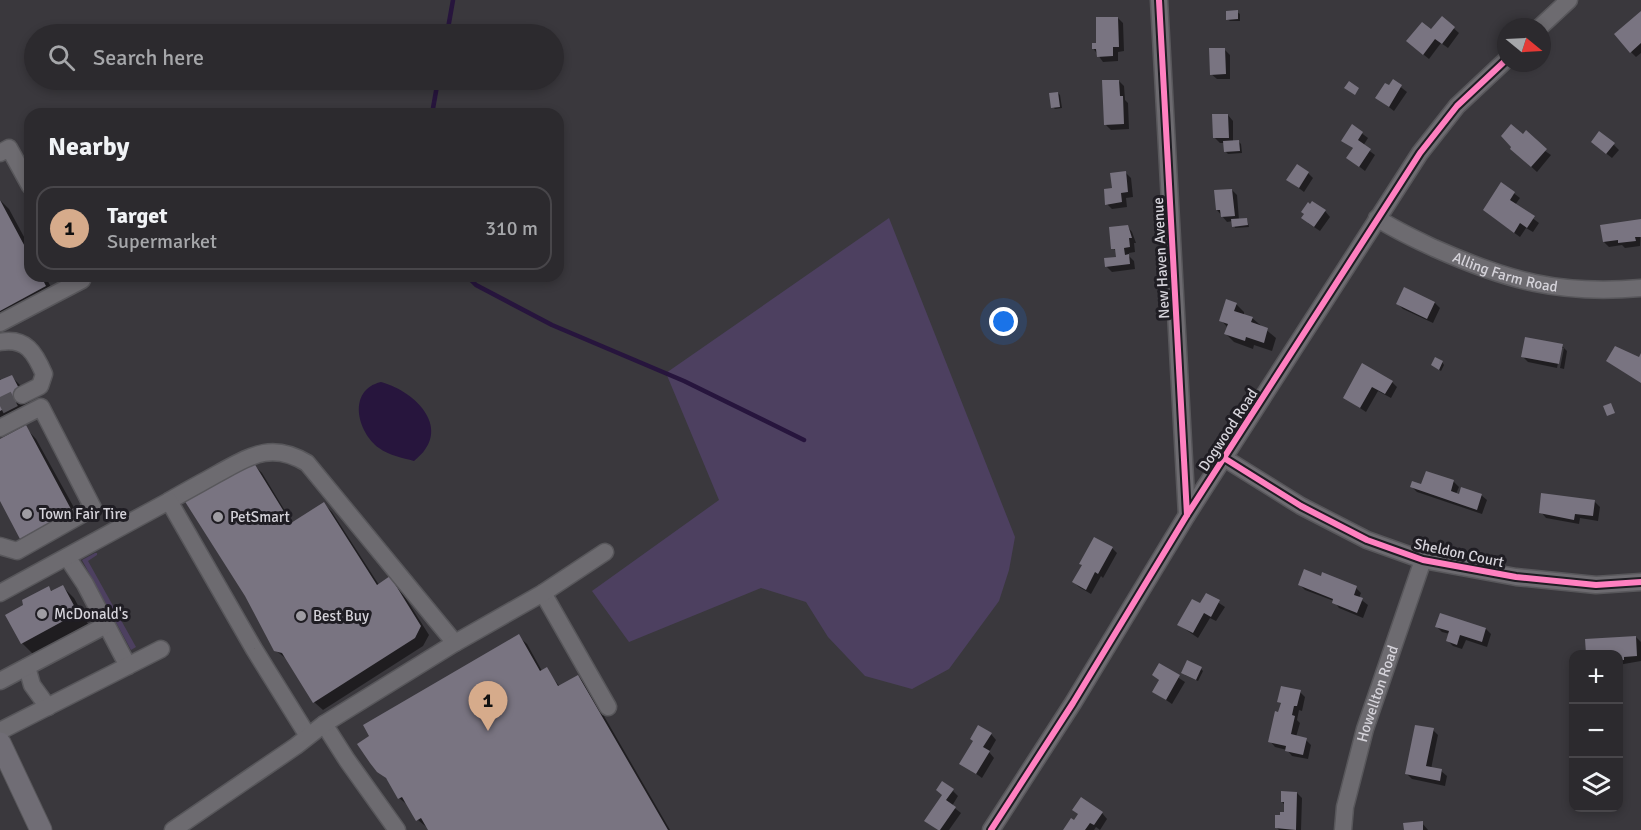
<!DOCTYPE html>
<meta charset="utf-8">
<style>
:root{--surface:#2c2a2e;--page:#343236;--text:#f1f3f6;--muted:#a6a7aa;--line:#48464a;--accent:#d6ab8b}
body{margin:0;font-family:Signika,sans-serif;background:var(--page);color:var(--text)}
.controls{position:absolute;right:18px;bottom:18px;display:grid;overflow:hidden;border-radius:12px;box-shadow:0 3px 9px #0003}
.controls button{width:54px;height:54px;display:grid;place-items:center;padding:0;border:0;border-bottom:2px solid var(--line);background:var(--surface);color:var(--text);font:30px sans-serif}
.compass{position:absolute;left:1497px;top:18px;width:54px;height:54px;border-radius:50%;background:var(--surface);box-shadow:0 3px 9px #0003;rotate:108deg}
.you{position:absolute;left:1004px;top:322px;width:21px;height:21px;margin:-15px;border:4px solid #fff;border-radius:50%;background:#1a73e8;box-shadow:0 0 0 9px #1a73e833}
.badge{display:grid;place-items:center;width:39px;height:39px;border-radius:50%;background:var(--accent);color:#111;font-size:20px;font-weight:700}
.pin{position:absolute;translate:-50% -50px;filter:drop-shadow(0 2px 3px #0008)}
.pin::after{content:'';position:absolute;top:32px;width:21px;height:18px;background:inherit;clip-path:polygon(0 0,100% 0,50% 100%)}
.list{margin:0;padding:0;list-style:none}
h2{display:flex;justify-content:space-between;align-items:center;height:78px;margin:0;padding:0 24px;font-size:26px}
h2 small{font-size:20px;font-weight:400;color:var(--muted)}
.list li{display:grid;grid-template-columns:39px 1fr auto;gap:18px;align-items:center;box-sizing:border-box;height:84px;margin:0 12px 12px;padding:0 12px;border:2px solid var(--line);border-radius:18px}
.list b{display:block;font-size:22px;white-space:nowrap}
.list p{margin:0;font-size:20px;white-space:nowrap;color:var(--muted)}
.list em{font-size:20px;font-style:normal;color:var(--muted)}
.icon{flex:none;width:33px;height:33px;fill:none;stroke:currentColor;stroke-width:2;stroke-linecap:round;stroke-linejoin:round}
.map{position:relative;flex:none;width:1641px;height:830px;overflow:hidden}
.search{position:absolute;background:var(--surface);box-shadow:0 3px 9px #0003;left:24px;top:24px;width:540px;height:66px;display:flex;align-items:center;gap:15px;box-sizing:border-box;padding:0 21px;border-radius:33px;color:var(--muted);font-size:22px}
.panel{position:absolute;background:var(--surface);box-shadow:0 3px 9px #0003;left:24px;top:108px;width:540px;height:174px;border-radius:18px}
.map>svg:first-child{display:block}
.green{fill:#4d4060}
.water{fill:#27153d}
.shadow{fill:#0007}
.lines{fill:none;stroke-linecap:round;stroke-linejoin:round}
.stream{stroke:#27153d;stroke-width:4.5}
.building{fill:#797481}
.minor-tunnel{stroke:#514f55;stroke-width:16;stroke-dasharray:16 8;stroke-linecap:butt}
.minor-casing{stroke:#58575b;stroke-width:19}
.major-casing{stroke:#58575b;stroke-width:23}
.minor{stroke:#6d6b70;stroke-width:16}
.major{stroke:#706d75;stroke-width:21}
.cycleway-casing{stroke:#1f1d23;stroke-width:10}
.cycleway{stroke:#ff80c0;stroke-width:6}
.poi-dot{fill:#9f9da3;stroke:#1f1d23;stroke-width:2}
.labels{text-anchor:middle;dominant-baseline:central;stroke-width:6;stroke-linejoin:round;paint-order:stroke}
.street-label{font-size:15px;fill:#d5d3da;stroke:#1f1d23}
.poi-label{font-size:15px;fill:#d5d3da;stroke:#1f1d23;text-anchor:start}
</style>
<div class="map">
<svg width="1641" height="830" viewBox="0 0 1641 830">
<rect width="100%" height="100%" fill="#3a383d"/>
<path class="green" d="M889,218L1015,537L1009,570L999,601L949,669L912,689L865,676L828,637L806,602L761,588L629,642L592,591L719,500L666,373Z
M95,553H97V555L88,561L136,647L131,650L82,560Z"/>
<path class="water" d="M381,382C417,392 454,430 414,461C403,458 388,455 379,448C357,432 347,390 381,382Z"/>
<path class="shadow" d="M1237,12L1240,14V21H1230L1227,19Z
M1641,13V53L1636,57L1631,52Z
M1118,18L1123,23L1124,51L1118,52V61L1103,62L1093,48Z
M1442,18L1459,33L1448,48L1441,43L1429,59L1413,46L1431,32Z
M1224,49L1230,55V79H1217L1211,74Z
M1119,81L1124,86L1125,100L1128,103L1129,129L1111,130L1106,125Z
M1393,81L1407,92L1394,111L1377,98Z
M1058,93L1060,95L1062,108L1055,109L1053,107Z
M1228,115L1233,121V142H1239L1241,144L1242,153L1228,154L1226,152L1225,143H1220L1214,137Z
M1352,126L1368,138L1363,146L1375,155L1365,171L1348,158L1354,149L1343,140Z
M1523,136L1551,155L1537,172L1517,154Z
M1614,145L1619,150L1612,158L1598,147Z
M1125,172L1131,178L1133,197L1126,198L1127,207L1112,209L1107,204Z
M1308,173L1313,178L1304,192L1288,180Z
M1502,184L1520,198L1515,205L1539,223L1533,232L1526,228L1520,237L1490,215Z
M1232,190L1237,195L1239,220L1247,219L1249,227L1235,228L1233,221L1227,222L1217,210Z
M0,200L9,209L30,248V276H45L57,298L0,328Z
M1325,211L1330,217L1320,231L1308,223Z
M1641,221L1640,246L1625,248L1622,245L1609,247L1604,242Z
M1127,226L1132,232L1136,243H1134L1135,252L1129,253V256L1134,261L1135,269L1112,272L1106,266L1117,258V252L1113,248Z
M1404,289L1435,303L1440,308L1433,323L1403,309L1397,303Z
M1236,304L1244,312V315L1252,318L1276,338L1272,351L1254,345L1253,349L1234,342L1226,334L1228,328L1221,320Z
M1562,346L1567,351L1564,369L1560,368L1564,348H1561L1557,368L1528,362L1523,357Z
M1442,362L1444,365L1441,371L1435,367Z
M1363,365L1392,382L1397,387L1391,398L1378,391L1366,412L1345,398Z
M12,377L23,388L34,410L0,428V379L2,381Z
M25,427L36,439L82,522L33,549L22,538L0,498V441Z
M254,465L262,473L293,524L324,504L332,512L379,585L390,578L398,586L429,635L423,646L323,710L314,702L288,660L275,650Z
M1427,472L1454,482L1459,487L1456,494L1481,495L1487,500L1482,514L1417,492L1412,487L1422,486Z
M1594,501L1600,507L1598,521L1580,518L1579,524L1546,518L1541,512Z
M1112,548L1117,553L1103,578L1101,576L1091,594L1079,587L1074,582Z
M1299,584L1356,588L1361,593L1359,598L1368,605L1363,618L1339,608L1334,601L1305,590Z
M63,587L74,598L88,624L33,654L22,643L25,606L49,588L53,592Z
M1207,595L1225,607L1216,621L1210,618L1198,638L1179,625L1200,605Z
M1437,627L1486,629L1491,634L1487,647L1466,640L1462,649L1453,646L1448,641L1450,634L1442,632Z
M518,636L527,644L542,671L546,669L560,687L578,676L586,685L670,830H430L418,820L409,806L399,798L388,780L378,771Z
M1636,637L1641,642V661L1618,665V654H1588L1587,640Z
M1159,665L1185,682L1172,704L1154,692L1160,681L1154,675Z
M1201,669L1203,671L1198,681L1185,675Z
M1300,692L1305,697L1302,711L1299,710L1297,720L1300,723L1296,737L1306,740L1311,745L1308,759L1292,756L1287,750L1275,747L1270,741L1282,704L1279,702Z
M1433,730L1438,735L1431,769L1441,771L1447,776L1445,786L1412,779L1407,774Z
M991,734L996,740L989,752L994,758L982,778L961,763Z
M953,791L958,796L952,806L961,813L949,830H938L926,821Z
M1297,793L1302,798L1301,830H1279L1277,828L1285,813V805L1282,802Z
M1102,813L1107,819L1100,830L1096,827L1094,830H1064L1074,822Z
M1422,823L1428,830H1405Z"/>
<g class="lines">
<path class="stream" d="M447,34L453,0
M432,114L438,80
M467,276L476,285L552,325L684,381L804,440"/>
</g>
<path class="building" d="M1238,10V19L1226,20V11Z
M1641,11V43L1630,53L1614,34Z
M1442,16L1455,27L1442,44L1435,39L1423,55L1406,41L1422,22L1431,29Z
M1096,17H1118L1119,47H1113V56L1097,57L1096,49H1092V43H1096Z
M1209,48H1225L1226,74L1210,75Z
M1393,79L1402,85L1389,107L1375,98L1385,83L1389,85Z
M1102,80H1119L1120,96H1123L1124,124L1104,125Z
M1349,81L1359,88L1355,95L1344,88Z
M1058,92L1060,107L1051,108L1049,93Z
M1212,114H1228L1229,138H1213Z
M1352,124L1363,132L1358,140L1371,149L1359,167L1346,158L1353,148L1341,141Z
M1511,124L1523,134L1526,130L1547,149L1531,167L1510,149L1511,147L1501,136Z
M1599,131L1615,143L1606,154L1591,142Z
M1239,140L1240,151L1224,152L1223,141Z
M1297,164L1309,172L1299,188L1286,180Z
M1126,171L1128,192L1121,193L1122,202L1105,205L1104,189L1112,188L1110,173Z
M1501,182L1515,192L1510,200L1535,216L1527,228L1520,223L1514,233L1483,210Z
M1232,189L1235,216L1221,217L1220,210H1216L1214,190Z
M0,200L30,256V276H41L46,286L0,311Z
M1312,201L1326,210L1314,227L1301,218L1304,214L1301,212L1308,202L1310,204Z
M1247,218L1248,225L1232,227L1231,219Z
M1641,219V237H1635L1636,241L1618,243V240L1603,242L1600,225Z
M1128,225L1132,238H1129L1130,247L1124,248L1125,255L1129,254L1130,264L1105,267L1104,258L1116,257L1115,249H1111L1109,227Z
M1404,287L1435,302L1427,319L1396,304Z
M1226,299L1237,303L1234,311L1253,317L1251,322L1268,328L1264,343L1246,337L1245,341L1224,334L1228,324L1219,321Z
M1525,337L1563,344L1559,364L1521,357Z
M1615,346L1639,357L1641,353V383L1606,361Z
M1435,357L1443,361L1439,370L1431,365Z
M1362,363L1393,381L1385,394L1372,387L1360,408L1343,398Z
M12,375L24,398L0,411V380Z
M1611,403L1615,413L1607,416L1603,406Z
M26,425L72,511L20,539L0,501V439Z
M254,463L291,523L324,502L377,585L390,576L421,626L415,638L313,703L282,653L274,651L245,596L184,500Z
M1426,471L1454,480L1451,491L1459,494L1461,487L1482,494L1477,510L1410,487L1412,481L1421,484Z
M1541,493L1595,500L1593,516L1575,514L1574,520L1539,513Z
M1094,537L1113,547L1098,574L1095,572L1086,590L1072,582L1082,565L1079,564Z
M1304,569L1321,576L1322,572L1357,586L1354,595L1363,598L1357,613L1332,603L1333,599L1298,585Z
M63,585L78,613L21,644L5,615L23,605L22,600L49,586L51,591Z
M1206,593L1220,600L1211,617L1204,613L1193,633L1177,625L1192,599L1200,603Z
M1440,613L1486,628L1482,642L1460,635L1457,645L1446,641L1449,631L1435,627Z
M519,634L540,671L547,667L558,686L578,675L668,830H428L421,818L416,821L402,797L398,799L386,778L377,772L370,763L357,744L369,736L363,725Z
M1636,636L1637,656L1624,657V660H1618V654H1586L1585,639Z
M1187,660L1202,667L1196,680L1181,673Z
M1159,663L1180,675L1166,700L1152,692L1159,680L1152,675Z
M1281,686L1301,690L1297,706H1294L1292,715L1295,716L1291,734L1307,738L1303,755L1285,751L1286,746L1268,742L1275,711L1278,712L1281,703L1277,702Z
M978,725L992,733L983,747L990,751L976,774L959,764L973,741L970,739Z
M1415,725L1434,728L1426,766L1442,769L1440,781L1405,774Z
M942,781L954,789L946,800L956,807L940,830H938L924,821L942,795L936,790Z
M1281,791L1297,792L1296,830L1275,828V815H1280V812H1284V802H1281Z
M1081,797L1103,812L1094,825L1090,823L1085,830H1063L1071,818L1074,820L1078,814L1072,810Z
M1423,821V830H1404L1403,823Z"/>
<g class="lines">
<path class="minor-tunnel" d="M0,406L22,395"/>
<g class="minor-casing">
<g id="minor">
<path d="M1159,0L1187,515"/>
<path d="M1540,27L1569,0"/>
<path d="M0,153L9,148L30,186"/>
<path id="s1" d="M1377,218C1395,230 1415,239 1434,248C1508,281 1560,295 1641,288"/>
<path d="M0,323L82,280L80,276"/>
<path d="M0,342C26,337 35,353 44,374L40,386L22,395"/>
<path d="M0,428L41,407L93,508L17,551L0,546"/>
<path d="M1224,458L1301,506L1367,540L1423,560L1516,577L1596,585L1641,582"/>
<path d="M169,501C186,491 203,482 219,473C252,455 272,442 307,463L455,643"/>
<path d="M67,557L85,584L128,666"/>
<path d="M0,593L169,501L254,649L308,736"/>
<path d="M543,593L608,707"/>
<path d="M27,667L32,685L48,707"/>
<path d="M0,681L106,625"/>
<path d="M324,724L347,760L397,830"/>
<path d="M0,731L161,649"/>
<path d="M173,830L296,746L324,724L455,643L543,593L605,552"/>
<path d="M991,830L1073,703L1187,515L1420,153L1457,106L1506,60"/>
<path id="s2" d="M1343,830L1345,807L1365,729L1423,560"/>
</g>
</g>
<g class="major-casing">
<path id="major" d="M0,743L41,830"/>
</g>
<use href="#minor" class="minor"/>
<use href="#major" class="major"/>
<g class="cycleway-casing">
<path id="cycleway" d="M1159,0L1187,515
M1224,458L1301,506L1367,540L1423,560L1516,577L1596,585L1641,582
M991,830L1073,703L1187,515L1420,153L1457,106L1506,60"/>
</g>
<use href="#cycleway" class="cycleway"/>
</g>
<g class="poi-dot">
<circle cx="27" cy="514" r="6"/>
<circle cx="218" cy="517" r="6"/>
<circle cx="42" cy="614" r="6"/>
<circle cx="301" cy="616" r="6"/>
</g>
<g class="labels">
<g class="street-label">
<text transform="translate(1161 258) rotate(-93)">New Haven Avenue</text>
<text stroke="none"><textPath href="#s1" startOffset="140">Alling Farm Road</textPath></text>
<text transform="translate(1228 430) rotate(-57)">Dogwood Road</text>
<text transform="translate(1459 553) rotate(12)">Sheldon Court</text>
<text stroke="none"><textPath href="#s2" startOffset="141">Howellton Road</textPath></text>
</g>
<g class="poi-label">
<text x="39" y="514">Town Fair Tire</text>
<text x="230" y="517">PetSmart</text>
<text x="54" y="614">McDonald's</text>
<text x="313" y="616">Best Buy</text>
</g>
</g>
</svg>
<div class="controls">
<button>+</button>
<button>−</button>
<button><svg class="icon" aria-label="layers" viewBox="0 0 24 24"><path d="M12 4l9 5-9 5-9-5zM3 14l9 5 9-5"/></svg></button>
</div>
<svg class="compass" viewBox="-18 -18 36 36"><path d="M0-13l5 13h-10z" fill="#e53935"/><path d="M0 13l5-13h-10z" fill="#a6a7aa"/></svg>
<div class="you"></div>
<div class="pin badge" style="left:488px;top:731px">1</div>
<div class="search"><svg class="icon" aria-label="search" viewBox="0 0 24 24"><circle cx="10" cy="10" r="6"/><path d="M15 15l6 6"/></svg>Search here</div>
<section class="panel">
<h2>Nearby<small></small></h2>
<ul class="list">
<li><span class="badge">1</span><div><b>Target</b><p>Supermarket</p></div><em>310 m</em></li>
</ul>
</section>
</div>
